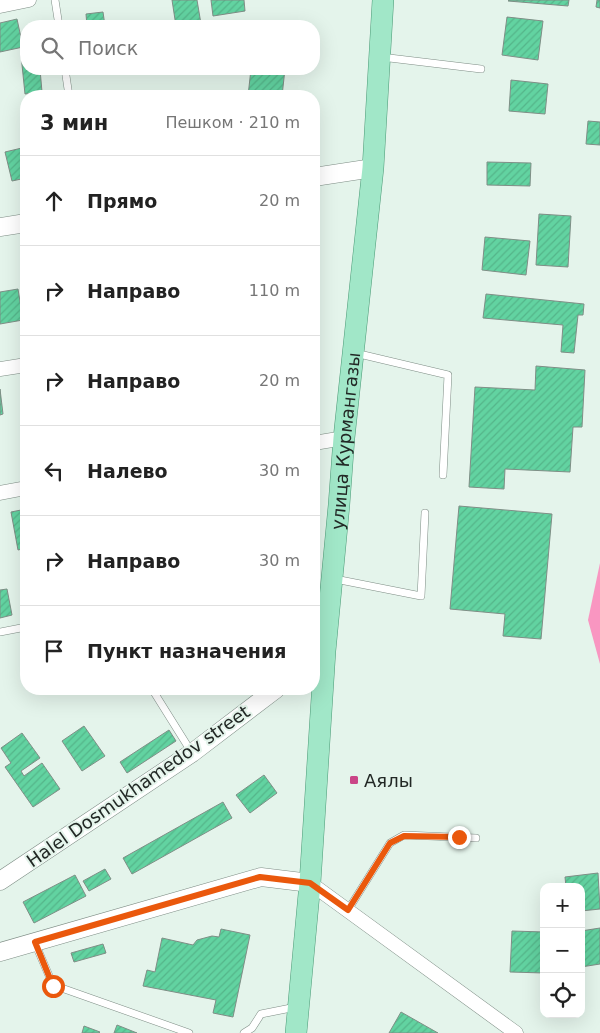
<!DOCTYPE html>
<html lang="ru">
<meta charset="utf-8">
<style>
:root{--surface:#fff;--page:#f6f6f6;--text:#222;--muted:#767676;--line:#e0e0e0}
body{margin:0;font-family:"DejaVu Sans",sans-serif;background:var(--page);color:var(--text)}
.controls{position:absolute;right:15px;bottom:15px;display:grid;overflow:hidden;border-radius:10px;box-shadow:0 5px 20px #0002}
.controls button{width:45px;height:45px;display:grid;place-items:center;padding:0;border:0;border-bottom:1px solid var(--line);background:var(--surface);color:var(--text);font:25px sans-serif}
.stop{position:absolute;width:15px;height:15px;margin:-11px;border:4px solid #ea580c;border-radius:50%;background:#fff}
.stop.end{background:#ea580c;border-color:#fff;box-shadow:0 1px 5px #0008}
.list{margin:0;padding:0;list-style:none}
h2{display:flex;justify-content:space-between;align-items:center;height:65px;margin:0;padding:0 20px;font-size:21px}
h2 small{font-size:16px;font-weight:400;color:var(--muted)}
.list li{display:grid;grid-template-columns:32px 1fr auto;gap:15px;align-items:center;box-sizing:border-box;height:90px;padding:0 20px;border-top:1px solid var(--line)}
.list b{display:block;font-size:19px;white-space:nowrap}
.list em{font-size:16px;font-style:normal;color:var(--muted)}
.icon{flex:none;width:28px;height:28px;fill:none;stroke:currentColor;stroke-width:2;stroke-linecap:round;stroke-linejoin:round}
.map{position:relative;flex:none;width:600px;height:1033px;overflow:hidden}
.search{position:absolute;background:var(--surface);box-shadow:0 5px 20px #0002;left:20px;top:20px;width:300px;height:55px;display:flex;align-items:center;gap:12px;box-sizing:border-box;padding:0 18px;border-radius:20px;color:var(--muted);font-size:19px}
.panel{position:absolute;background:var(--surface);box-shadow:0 5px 20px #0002;left:20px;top:90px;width:300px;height:605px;border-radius:20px}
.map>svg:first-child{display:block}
.water{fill:#f996c1}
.building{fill:url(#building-hatch);stroke:#7f8e86}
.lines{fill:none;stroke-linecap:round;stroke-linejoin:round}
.service-casing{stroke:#7e8d85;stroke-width:8}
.minor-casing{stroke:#7e8d85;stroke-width:15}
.tertiary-casing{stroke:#7e8d85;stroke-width:19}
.primary-casing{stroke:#4c9a77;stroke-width:22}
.service{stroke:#fff;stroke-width:7}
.minor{stroke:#fff;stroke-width:14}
.tertiary{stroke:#fff;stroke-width:18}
.primary{stroke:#a1e7c8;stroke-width:21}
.route{stroke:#ea580c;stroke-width:6}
.poi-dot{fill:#ca4587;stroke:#e4f4eb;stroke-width:2}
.labels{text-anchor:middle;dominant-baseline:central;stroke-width:4;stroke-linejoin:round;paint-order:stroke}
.street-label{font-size:18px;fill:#222825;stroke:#e4f4eb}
.poi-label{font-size:18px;fill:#222825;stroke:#e4f4eb;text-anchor:start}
</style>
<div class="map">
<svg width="600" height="1033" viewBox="0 0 600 1033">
<defs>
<pattern id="building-hatch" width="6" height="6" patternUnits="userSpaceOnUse" patternTransform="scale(1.25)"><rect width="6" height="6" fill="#62d3a1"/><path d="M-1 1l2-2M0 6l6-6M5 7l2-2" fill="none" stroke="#55b58a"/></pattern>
</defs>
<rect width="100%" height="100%" fill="#e4f4eb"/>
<path class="water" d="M600,563V664L588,620Z"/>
<path class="building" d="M172,0H197L201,24L176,26Z
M211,0H244L245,11L213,16Z
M509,0H569L568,6L508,1Z
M597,0H600V8L596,7Z
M103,12L105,26H87L86,14Z
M507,17L543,21L538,60L502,55Z
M17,19L23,47L0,52V23Z
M21,55H26V69H40L42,92L25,94Z
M112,69H137L113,73Z
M251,69H285L282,96H248Z
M511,80L548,84L545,114L509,111Z
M120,93V96H100Z
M588,121L600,122V145L586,144Z
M26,147V178L12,181L5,152Z
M487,162L531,163L530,186L487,185Z
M314,208H316V250H314Z
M539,214L571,216L568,267L536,265Z
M485,237L530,241L526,275L482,270Z
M18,289L23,320L0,324V292Z
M486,294L584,304L583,315H578L574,353L561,352L563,325L483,318Z
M536,366L585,370L582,427H573L570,472L505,469L504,489L469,487L475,387L535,390Z
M0,389L3,414L0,415Z
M459,506L552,514L541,639L503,636L505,614L450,609Z
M26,509V548L18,550L11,512Z
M7,589L12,615L0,618V590Z
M84,726L105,756L82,771L62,741Z
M169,730L176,741L127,773L120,762Z
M22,733L40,758L21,771L24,776L42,763L60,789L33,807L5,767L11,763L1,748Z
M264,775L277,793L250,813L236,795Z
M223,802L232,818L132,874L123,858Z
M105,869L111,879L89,891L83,881Z
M598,873L600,909L581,911V887H566L565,877Z
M75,875L86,896L34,923L23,902Z
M600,928V964L581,967V931Z
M221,929L250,935L233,1017L213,1013L216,1000L143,986L147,970L155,972L162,938L193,945L197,940L212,936L219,937Z
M512,931L544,932V973L510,972Z
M103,944L106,953L74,962L71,953Z
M401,1012L438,1033H389Z
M117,1025L137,1033H114Z
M84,1026L100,1032L99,1033H82Z"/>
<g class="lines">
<g class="service-casing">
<path id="service" d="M55,0L59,26
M381,57L481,69
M65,69L69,96
M355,353L448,375L443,475
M335,579L421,596L425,513
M0,632L26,627
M152,689L192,753
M348,910L390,843L404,835L476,838
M35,943L53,985L189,1033
M244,1033L252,1028L261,1014L296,1007"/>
</g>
<g class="minor-casing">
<path id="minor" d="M0,6L29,0
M0,369L26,365
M314,443L344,438
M0,493L26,488
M310,883L516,1033"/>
</g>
<g class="tertiary-casing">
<path id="tertiary" d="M314,177L373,168
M0,227L26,223
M0,881L192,753L276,689
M0,952L261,877L310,883"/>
</g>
<g class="primary-casing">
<g id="primary">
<path id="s1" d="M296,1033L310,883L325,651L339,505L344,438L373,168L383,0"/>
</g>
</g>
<use href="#service" class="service"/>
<use href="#minor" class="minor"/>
<use href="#tertiary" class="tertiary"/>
<use href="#primary" class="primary"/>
</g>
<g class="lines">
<path class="route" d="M53,986L35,942L260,877L310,883L348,910L390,843L404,836L459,837"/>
</g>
<rect class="poi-dot" x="349" y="775" width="10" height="10" rx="2.5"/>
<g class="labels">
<g class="street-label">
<text stroke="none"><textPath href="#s1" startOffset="594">улица Курмангазы</textPath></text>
<text transform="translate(138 786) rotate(-35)">Halel Dosmukhamedov street</text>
</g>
<g class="poi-label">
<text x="364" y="780">Аялы</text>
</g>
</g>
</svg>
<div class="controls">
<button>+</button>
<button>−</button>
<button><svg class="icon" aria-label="locate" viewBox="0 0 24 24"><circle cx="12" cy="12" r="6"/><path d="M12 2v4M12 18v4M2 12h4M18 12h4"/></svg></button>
</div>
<div class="stop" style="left:53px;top:986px"></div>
<div class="stop end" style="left:459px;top:837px"></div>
<div class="search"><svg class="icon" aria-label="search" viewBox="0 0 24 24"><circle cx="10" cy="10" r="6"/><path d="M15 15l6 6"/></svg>Поиск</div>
<section class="panel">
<h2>3 мин<small>Пешком · 210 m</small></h2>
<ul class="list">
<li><svg class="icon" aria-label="ahead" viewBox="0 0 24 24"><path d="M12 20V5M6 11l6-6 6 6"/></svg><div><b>Прямо</b></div><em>20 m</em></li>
<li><svg class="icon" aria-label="right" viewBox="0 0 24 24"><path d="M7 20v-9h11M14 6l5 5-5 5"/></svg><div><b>Направо</b></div><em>110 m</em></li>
<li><svg class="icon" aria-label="right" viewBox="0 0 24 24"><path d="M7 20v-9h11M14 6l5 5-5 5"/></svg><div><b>Направо</b></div><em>20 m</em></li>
<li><svg class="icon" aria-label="left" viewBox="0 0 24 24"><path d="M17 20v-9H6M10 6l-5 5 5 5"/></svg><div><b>Налево</b></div><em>30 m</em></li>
<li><svg class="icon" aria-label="right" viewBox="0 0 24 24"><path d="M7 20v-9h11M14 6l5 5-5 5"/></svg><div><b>Направо</b></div><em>30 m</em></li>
<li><svg class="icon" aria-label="arrive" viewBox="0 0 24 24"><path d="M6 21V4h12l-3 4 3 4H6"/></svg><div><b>Пункт назначения</b></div></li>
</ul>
</section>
</div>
